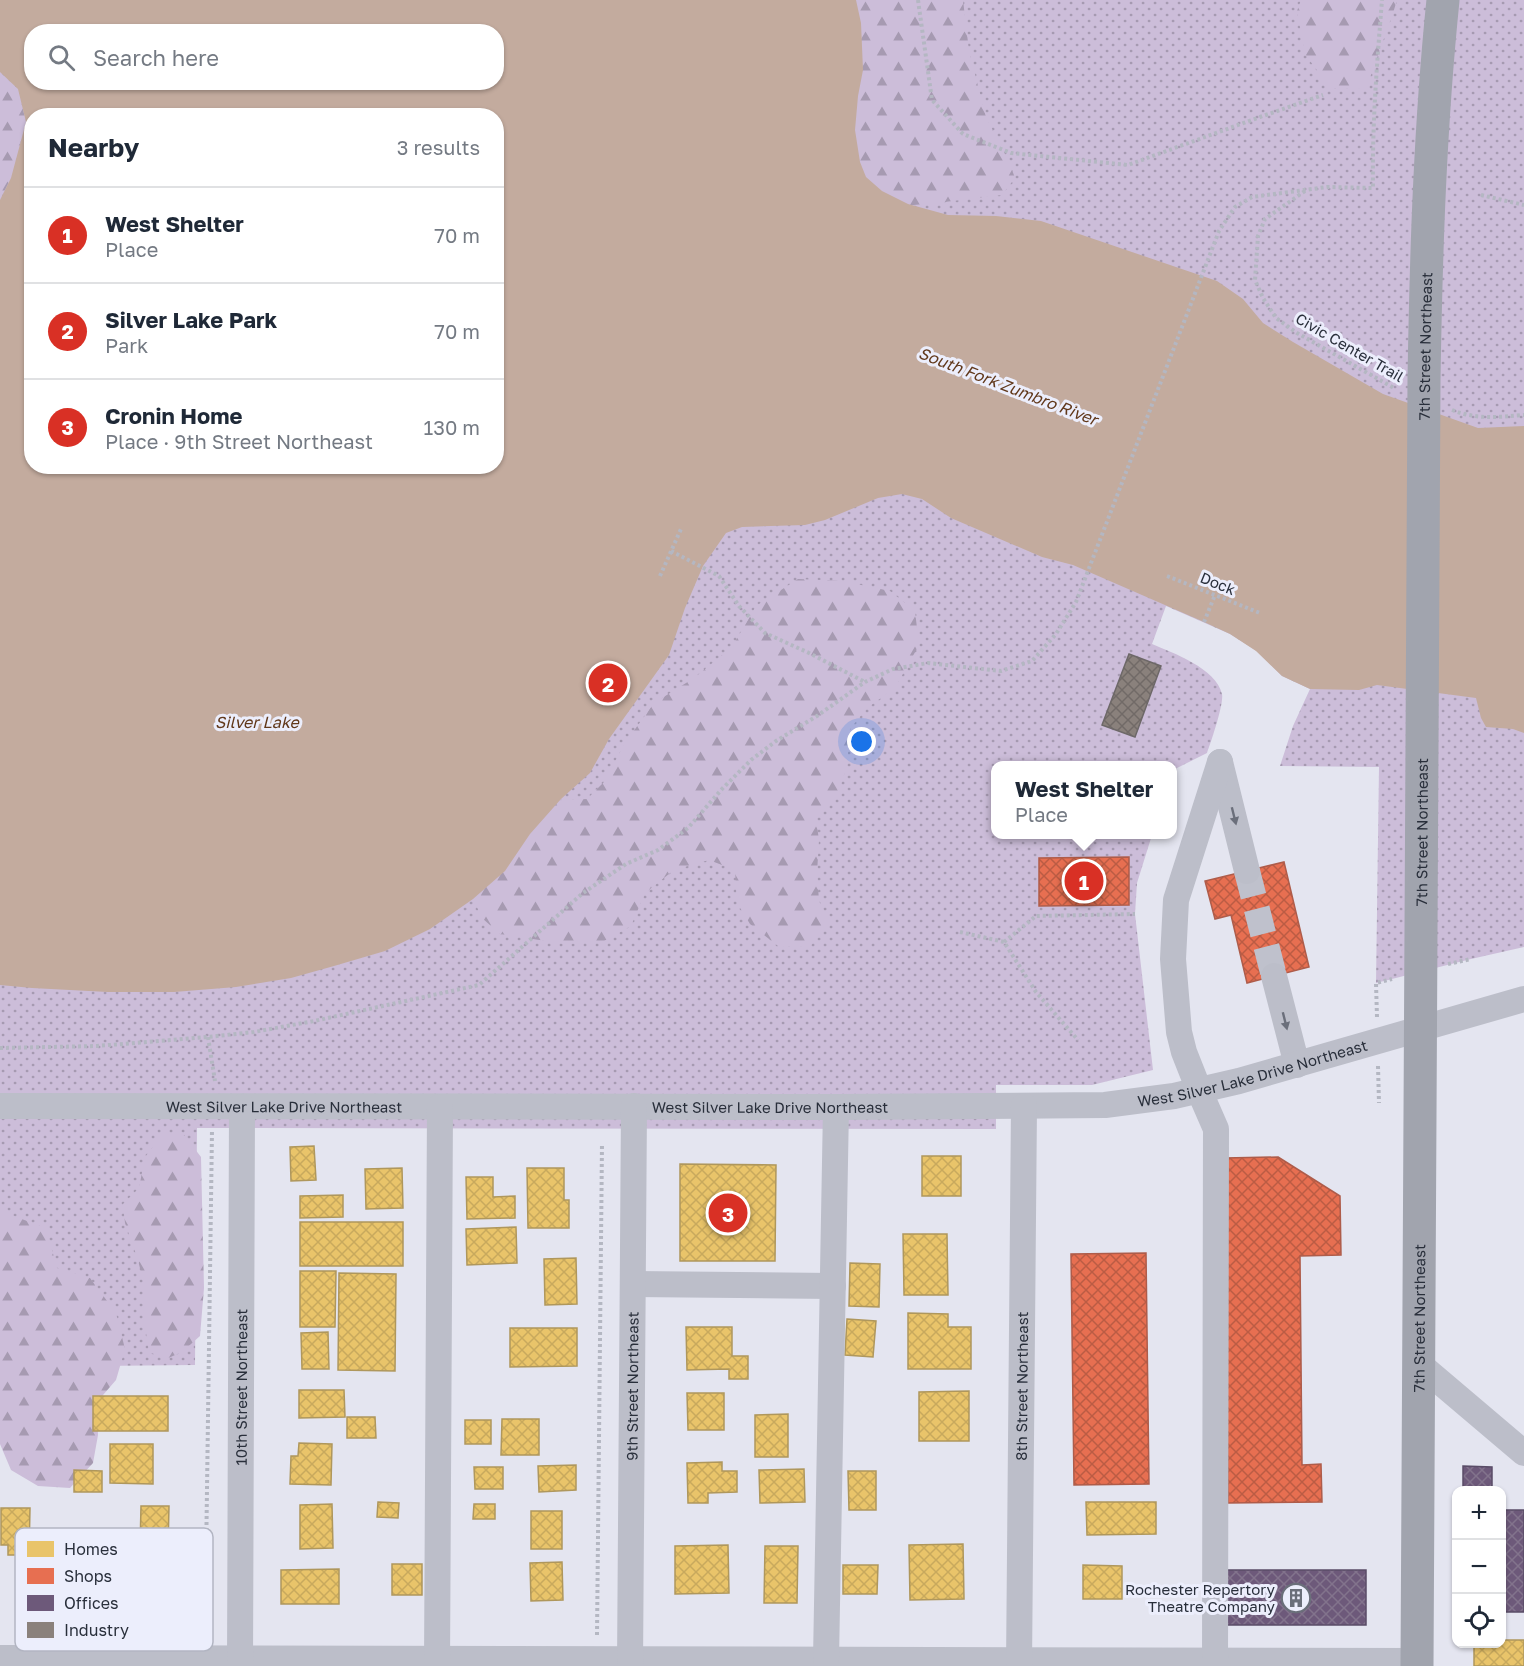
<!DOCTYPE html>
<meta charset="utf-8">
<style>
:root{--surface:#fff;--page:#f2f2f3;--text:#1f2937;--muted:#747a83;--line:#e0e1e3;--accent:#d93025}
body{margin:0;font-family:"Golos Text",sans-serif;background:var(--page);color:var(--text)}
.controls{position:absolute;right:18px;bottom:18px;display:grid;overflow:hidden;border-radius:12px;box-shadow:0 2px 4px #0004}
.controls button{width:54px;height:54px;display:grid;place-items:center;padding:0;border:0;border-bottom:2px solid var(--line);background:var(--surface);color:var(--text);font:30px sans-serif}
.you{position:absolute;left:862px;top:742px;width:21px;height:21px;margin:-15px;border:4px solid #fff;border-radius:50%;background:#1a73e8;box-shadow:0 0 0 9px #1a73e833}
.badge{display:grid;place-items:center;width:39px;height:39px;border-radius:50%;background:var(--accent);color:#fff;font-size:20px;font-weight:700}
.pin{position:absolute;translate:-50% -50%;border:3px solid #fff;box-shadow:0 2px 6px #0006}
.popup{position:absolute;left:991px;top:761px;width:186px;height:78px;box-sizing:border-box;display:grid;place-content:center;border-radius:12px;background:var(--surface);filter:drop-shadow(0 2px 4px #0005);font-size:20px;white-space:nowrap;color:var(--muted)}
.popup b{font-size:22px;color:var(--text)}
.popup::after{content:'';position:absolute;left:50%;top:100%;margin-left:-12px;border:12px solid transparent;border-top-color:var(--surface)}
.list{margin:0;padding:0;list-style:none}
h2{display:flex;justify-content:space-between;align-items:center;height:78px;margin:0;padding:0 24px;font-size:26px}
h2 small{font-size:20px;font-weight:400;color:var(--muted)}
.list li{display:grid;grid-template-columns:39px 1fr auto;gap:18px;align-items:center;box-sizing:border-box;height:96px;padding:0 24px;border-top:2px solid var(--line)}
.list b{display:block;font-size:22px;white-space:nowrap}
.list p{margin:0;font-size:20px;white-space:nowrap;color:var(--muted)}
.list em{font-size:20px;font-style:normal;color:var(--muted)}
.icon{flex:none;width:33px;height:33px;fill:none;stroke:currentColor;stroke-width:2;stroke-linecap:round;stroke-linejoin:round}
.map{position:relative;flex:none;width:1524px;height:1666px;overflow:hidden}
.search{position:absolute;background:var(--surface);box-shadow:0 2px 4px #0004;left:24px;top:24px;width:480px;height:66px;display:flex;align-items:center;gap:15px;box-sizing:border-box;padding:0 21px;border-radius:24px;color:var(--muted);font-size:22px}
.panel{position:absolute;background:var(--surface);box-shadow:0 2px 4px #0004;left:24px;top:108px;width:480px;height:366px;border-radius:24px}
.map>svg:first-child{display:block}
.grass{fill:url(#grass-dots);fill-rule:evenodd}
.forest{fill:url(#forest-firs)}
.water{fill:#c3ab9e;fill-rule:evenodd}
.homes{fill:url(#homes-cross-hatch);stroke:#af975c;stroke-width:1.5}
.shops{fill:url(#shops-cross-hatch);stroke:#ae5c4a;stroke-width:1.5}
.offices{fill:url(#offices-cross-hatch);stroke:#594c67;stroke-width:1.5}
.industry{fill:url(#industry-cross-hatch);stroke:#6d6868;stroke-width:1.5}
.lines{fill:none;stroke-linecap:round;stroke-linejoin:round}
.minor-tunnel{stroke:#bfc1cc;stroke-width:26;stroke-dasharray:26 13;stroke-linecap:butt}
.path{stroke:#b4b7c2;stroke-width:4;stroke-dasharray:3 3;stroke-linecap:butt}
.minor{stroke:#bcbec9;stroke-width:26}
.major{stroke:#a1a4ae;stroke-width:33}
.oneway{fill:#6b6f7b}
.labels{text-anchor:middle;dominant-baseline:central;stroke-width:6;stroke-linejoin:round;paint-order:stroke}
.street-label{font-size:15px;fill:#292f3b;stroke:#eceefc}
.poi-label{font-size:15px;fill:#292f3b;stroke:#eceefc;text-anchor:end}
.water-label{font-size:16px;font-style:italic;fill:#61381b;stroke:#eceefc}
.key{fill:#eceefc;stroke:#b2b5c2;stroke-width:1.5}
.key-label{font-size:16px;fill:#292f3b}
</style>
<div class="map">
<svg width="1524" height="1666" viewBox="0 0 1524 1666">
<defs>
<pattern id="grass-dots" width="8" height="8" patternUnits="userSpaceOnUse" patternTransform="scale(1.5)"><rect width="8" height="8" fill="#ccbdd9"/><path d="M2 2h.1M6 6h.1" fill="none" stroke="#a69ab1" stroke-width="1.8" stroke-linecap="round"/></pattern>
<pattern id="forest-firs" width="22" height="20" patternUnits="userSpaceOnUse" patternTransform="scale(1.5)"><rect width="22" height="20" fill="#ccbdd9"/><path d="M5 1l3.5 6h-7zM16 11l3.5 6h-7z" fill="#a69ab1"/></pattern>
<pattern id="homes-cross-hatch" width="8" height="8" patternUnits="userSpaceOnUse" patternTransform="scale(1.5)"><rect width="8" height="8" fill="#e9c46a"/><path d="M0 0l8 8M0 8l8-8" fill="none" stroke="#c8a95d"/></pattern>
<pattern id="shops-cross-hatch" width="8" height="8" patternUnits="userSpaceOnUse" patternTransform="scale(1.5)"><rect width="8" height="8" fill="#e76f51"/><path d="M0 0l8 8M0 8l8-8" fill="none" stroke="#bb5c44"/></pattern>
<pattern id="offices-cross-hatch" width="8" height="8" patternUnits="userSpaceOnUse" patternTransform="scale(1.5)"><rect width="8" height="8" fill="#6d597a"/><path d="M0 0l8 8M0 8l8-8" fill="none" stroke="#82738c"/></pattern>
<pattern id="industry-cross-hatch" width="8" height="8" patternUnits="userSpaceOnUse" patternTransform="scale(1.5)"><rect width="8" height="8" fill="#8a817c"/><path d="M0 0l8 8M0 8l8-8" fill="none" stroke="#716a67"/></pattern>
</defs>
<rect width="100%" height="100%" fill="#e4e5f0"/>
<path class="grass" d="M0,0H1524V947L1471,959L1376,983L1379,767L1280,766L1293,726L1310,689L1282,676L1257,651L1230,634L1166,606L1152,644C1173,653 1216,668 1222,694C1224,704 1211,742 1207,753L1173,770L1172,766H996V834L1152,835L1137,883L1135,914L1153,1070L1092,1085H996V1129L197,1128L195,1365L0,1367ZM32,32H496V82H32ZM32,116H496V466H32Z"/>
<path class="forest" d="M839,0H963L969,51L986,117L1009,162L1015,178L1002,195L936,203L880,208L857,182Z
M1301,0H1397L1393,13L1366,89L1330,88L1305,54L1297,11Z
M0,72L18,89L26,122L11,178L0,200Z
M798,579L842,581L890,591L915,611L919,645L895,688L867,708L850,729L847,766L838,792L816,819L819,840L817,873L819,901L831,924L809,947L778,946L750,924L737,903L735,870L709,860L674,870L645,893L631,926L604,941L566,944L500,934L482,918L469,890L539,801L587,799L604,782L625,743L654,703L694,678L732,647L756,606Z
M182,1132L201,1157L204,1288L200,1336L182,1352L166,1359L149,1352L145,1326V1289L138,1260L125,1223L123,1204L139,1188L145,1157L163,1134Z
M0,1211L46,1228L57,1268L90,1278L116,1313L125,1349L116,1380L97,1402L98,1435L93,1463L70,1488L38,1486L11,1470L0,1444Z"/>
<path class="water" d="M0,0H856L861,23L863,70L858,96L855,130L860,162L866,177L882,191L908,204L948,215L996,216L1041,221L1217,281L1243,299L1263,323L1293,342L1383,394L1478,428L1524,426V733L1513,729L1486,727L1481,718L1476,698L1377,685L1359,690L1310,689L1282,676L1256,651L1230,634L1204,622L1073,565L1042,557L951,518L922,499L902,494L878,498L825,520L805,525L742,527L726,533L703,566L685,608L669,655L609,739L590,773L561,799L530,834L505,871L473,899L430,929L385,951L334,966L291,978L236,987L174,992H108L32,988L0,985V200L11,178L26,122L18,89L0,72ZM32,32H496V82H32ZM32,116H496V466H32Z"/>
<path class="homes" d="M314,1146L316,1180L291,1181L290,1147Z
M922,1156H961V1196H922Z
M680,1164L776,1165L775,1261H680Z
M402,1168L403,1208L366,1209L365,1169Z
M527,1168H564V1200H569V1228H528Z
M466,1177H493V1197L515,1196V1218L467,1219Z
M343,1195V1217L300,1218V1196Z
M300,1222H403V1266H300Z
M516,1227L517,1263L467,1265L466,1229Z
M903,1234H947L948,1295H904Z
M576,1258L577,1304L545,1305L544,1259Z
M850,1263L880,1264L879,1307L849,1306Z
M300,1271H336L335,1327H300Z
M339,1273L396,1274L395,1371L338,1370Z
M908,1313L948,1314V1327H971V1369H908Z
M847,1319L876,1321L873,1357L845,1355Z
M686,1327H732V1356H748V1379H729V1369L687,1370Z
M510,1328H577V1366L510,1367Z
M328,1332L329,1369H302L301,1333Z
M299,1390H344L345,1417L299,1418Z
M969,1391V1441H919V1392Z
M687,1393H724V1430H688Z
M93,1396H168V1431H93Z
M788,1414V1457H755V1415Z
M347,1417H375L376,1438H347Z
M502,1419H539V1455H501Z
M465,1420H491V1444H465Z
M299,1443L332,1444L331,1485L290,1484L291,1456H298Z
M110,1444H153V1484L110,1483Z
M722,1462V1471H737V1492L708,1493V1503H688L687,1463Z
M576,1465V1490L539,1492L538,1466Z
M474,1467H503V1489H475Z
M804,1469L805,1502L760,1503L759,1470Z
M74,1470L102,1471V1492H74Z
M848,1471H876V1510H849Z
M378,1502L399,1503L398,1518L377,1517Z
M1086,1502H1156V1534L1087,1535Z
M332,1504L333,1548L300,1549V1505Z
M474,1504H495V1519H473Z
M141,1506H169L168,1550H140Z
M1,1508H30L29,1555H8V1545H1Z
M531,1511H562V1549H531Z
M963,1544L964,1599L910,1600L909,1545Z
M728,1545L729,1593L675,1594V1546Z
M765,1546H798L797,1603H764Z
M562,1562L563,1600L531,1601L530,1563Z
M392,1564H422V1595H392Z
M843,1565H878L877,1594H843Z
M1083,1565L1122,1566V1599H1083Z
M339,1569V1604H281V1570Z
M94,1573H117L116,1606H93Z
M131,1575H168V1605H131Z
M1502,1640H1524V1666H1474V1644H1502Z"/>
<path class="shops" d="M1129,857V905L1039,906V858Z
M1284,862L1309,967L1247,983L1231,915L1215,919L1205,881Z
M1278,1157L1340,1196L1341,1255L1300,1256L1302,1465L1321,1464L1322,1502L1228,1503L1225,1158Z
M1146,1253L1149,1484L1074,1485L1071,1254Z"/>
<path class="offices" d="M1463,1466L1492,1467V1490H1463Z
M1502,1510H1524V1612H1502Z
M1226,1570H1366V1625H1226Z"/>
<path class="industry" d="M1129,654L1161,666L1135,737L1102,725Z"/>
<g class="lines">
<path class="minor-tunnel" d="M1247,871L1274,976"/>
<path class="path" d="M918,0L932,100L963,134L1011,153L1128,165L1260,117L1323,95
M1305,191L1265,219L1258,236L1255,280L1263,298L1276,318L1297,333L1394,388
M1481,195L1524,205
M1452,410C1478,420 1497,417 1524,415
M671,551L719,576L739,606L765,633L809,653L865,682
M660,576L681,529
M1167,576L1260,613
M1204,622L1215,595
M960,932L1004,942L1036,992L1078,1040
M1004,942L1036,916L1135,914
M1448,964L1471,959
M1377,1017L1376,983L1392,979
M208,1037L215,1081
M0,1048L97,1046L208,1037L254,1032L314,1021L479,985L583,893L626,864L658,850L688,828L722,789L751,760L776,741L817,716L865,682L893,669L928,663L1001,671L1032,661L1056,634L1076,602L1219,231L1235,207L1252,197L1327,187L1373,188C1372,125 1377,63 1382,0
M1378,1066L1379,1103
M205,1633L212,1130
M597,1635L602,1143"/>
<g class="minor">
<path d="M1220,762L1247,871"/>
<path d="M1274,976L1297,1065"/>
<path id="s1" d="M0,1106L836,1107L1105,1105L1174,1096L1239,1081L1524,999"/>
<path d="M633,1284L833,1286"/>
<path d="M1419,1364L1524,1453"/>
<path d="M0,1658L1417,1661"/>
<path d="M826,1660L836,1107"/>
<path id="s2" d="M240,1666L242,1107"/>
<path d="M437,1666L440,1107"/>
<path id="s3" d="M630,1666L634,1106"/>
<path id="s4" d="M1019,1666L1024,1106"/>
<path d="M1215,1666L1216,1129L1199,1090L1184,1052L1179,1032L1173,959L1176,900L1220,762"/>
</g>
<path class="major" id="s5" d="M1417,1666L1424,380C1426,253 1430,127 1443,0"/>
</g>
<defs><path id="oneway-solid" d="M-6-.8H1V-3.2L6.5 0L1 3.2V.8H-6Z" transform="scale(1.5)"/></defs>
<g class="oneway">
<use href="#oneway-solid" transform="translate(1234 816) rotate(76)"/>
<use href="#oneway-solid" transform="translate(1285 1021) rotate(76)"/>
</g>
<defs>
<g id="building-ring" transform="scale(1.5)"><circle r="9.5" fill="#eceefc" stroke="#6a6f7a" stroke-width="1.5"/><path d="M-4-6H4V6H1V3H-1V6H-4ZM-2.5-4.3h1.7v1.8h-1.7ZM.8-4.3h1.7v1.8H.8ZM-2.5-1h1.7V.8h-1.7ZM.8-1h1.7V.8H.8Z" fill="#6a6f7a"/></g>
</defs>
<g fill-rule="evenodd">
<use href="#building-ring" x="1296" y="1598"/>
</g>
<g class="labels">
<g class="street-label">
<text transform="translate(1350 347) rotate(30)">Civic Center Trail</text>
<text stroke="none"><textPath href="#s5" startOffset="1320">7th Street Northeast</textPath></text>
<text transform="translate(1218 583) rotate(22)">Dock</text>
<text stroke="none"><textPath href="#s5" startOffset="834">7th Street Northeast</textPath></text>
<text stroke="none"><textPath href="#s1" startOffset="1256">West Silver Lake Drive Northeast</textPath></text>
<text stroke="none"><textPath href="#s1" startOffset="284">West Silver Lake Drive Northeast</textPath></text>
<text stroke="none"><textPath href="#s1" startOffset="770">West Silver Lake Drive Northeast</textPath></text>
<text stroke="none"><textPath href="#s5" startOffset="348">7th Street Northeast</textPath></text>
<text stroke="none"><textPath href="#s3" startOffset="280">9th Street Northeast</textPath></text>
<text stroke="none"><textPath href="#s4" startOffset="280">8th Street Northeast</textPath></text>
<text stroke="none"><textPath href="#s2" startOffset="279">10th Street Northeast</textPath></text>
</g>
<g class="poi-label">
<text x="1275" y="1589">Rochester Repertory<tspan x="1275" dy="17">Theatre Company</tspan></text>
</g>
<g class="water-label">
<text transform="translate(1008 386) rotate(21)">South Fork Zumbro River</text>
<text x="257" y="722">Silver Lake</text>
</g>
</g>
<rect x="15" y="1528" width="198" height="123" rx="9" class="key"/>
<rect x="27" y="1541" width="27" height="16" fill="#e9c46a"/>
<rect x="27" y="1568" width="27" height="16" fill="#e76f51"/>
<rect x="27" y="1595" width="27" height="16" fill="#6d597a"/>
<rect x="27" y="1622" width="27" height="16" fill="#8a817c"/>
<g class="key-label">
<text x="64" y="1555">Homes</text>
<text x="64" y="1582">Shops</text>
<text x="64" y="1609">Offices</text>
<text x="64" y="1636">Industry</text>
</g>
</svg>
<div class="controls">
<button>+</button>
<button>−</button>
<button><svg class="icon" aria-label="locate" viewBox="0 0 24 24"><circle cx="12" cy="12" r="6"/><path d="M12 2v4M12 18v4M2 12h4M18 12h4"/></svg></button>
</div>
<div class="you"></div>
<div class="pin badge" style="left:1084px;top:881px">1</div>
<div class="popup"><b>West Shelter</b>Place</div>
<div class="pin badge" style="left:608px;top:683px">2</div>
<div class="pin badge" style="left:728px;top:1213px">3</div>
<div class="search"><svg class="icon" aria-label="search" viewBox="0 0 24 24"><circle cx="10" cy="10" r="6"/><path d="M15 15l6 6"/></svg>Search here</div>
<section class="panel">
<h2>Nearby<small>3 results</small></h2>
<ul class="list">
<li><span class="badge">1</span><div><b>West Shelter</b><p>Place</p></div><em>70 m</em></li>
<li><span class="badge">2</span><div><b>Silver Lake Park</b><p>Park</p></div><em>70 m</em></li>
<li><span class="badge">3</span><div><b>Cronin Home</b><p>Place · 9th Street Northeast</p></div><em>130 m</em></li>
</ul>
</section>
</div>
